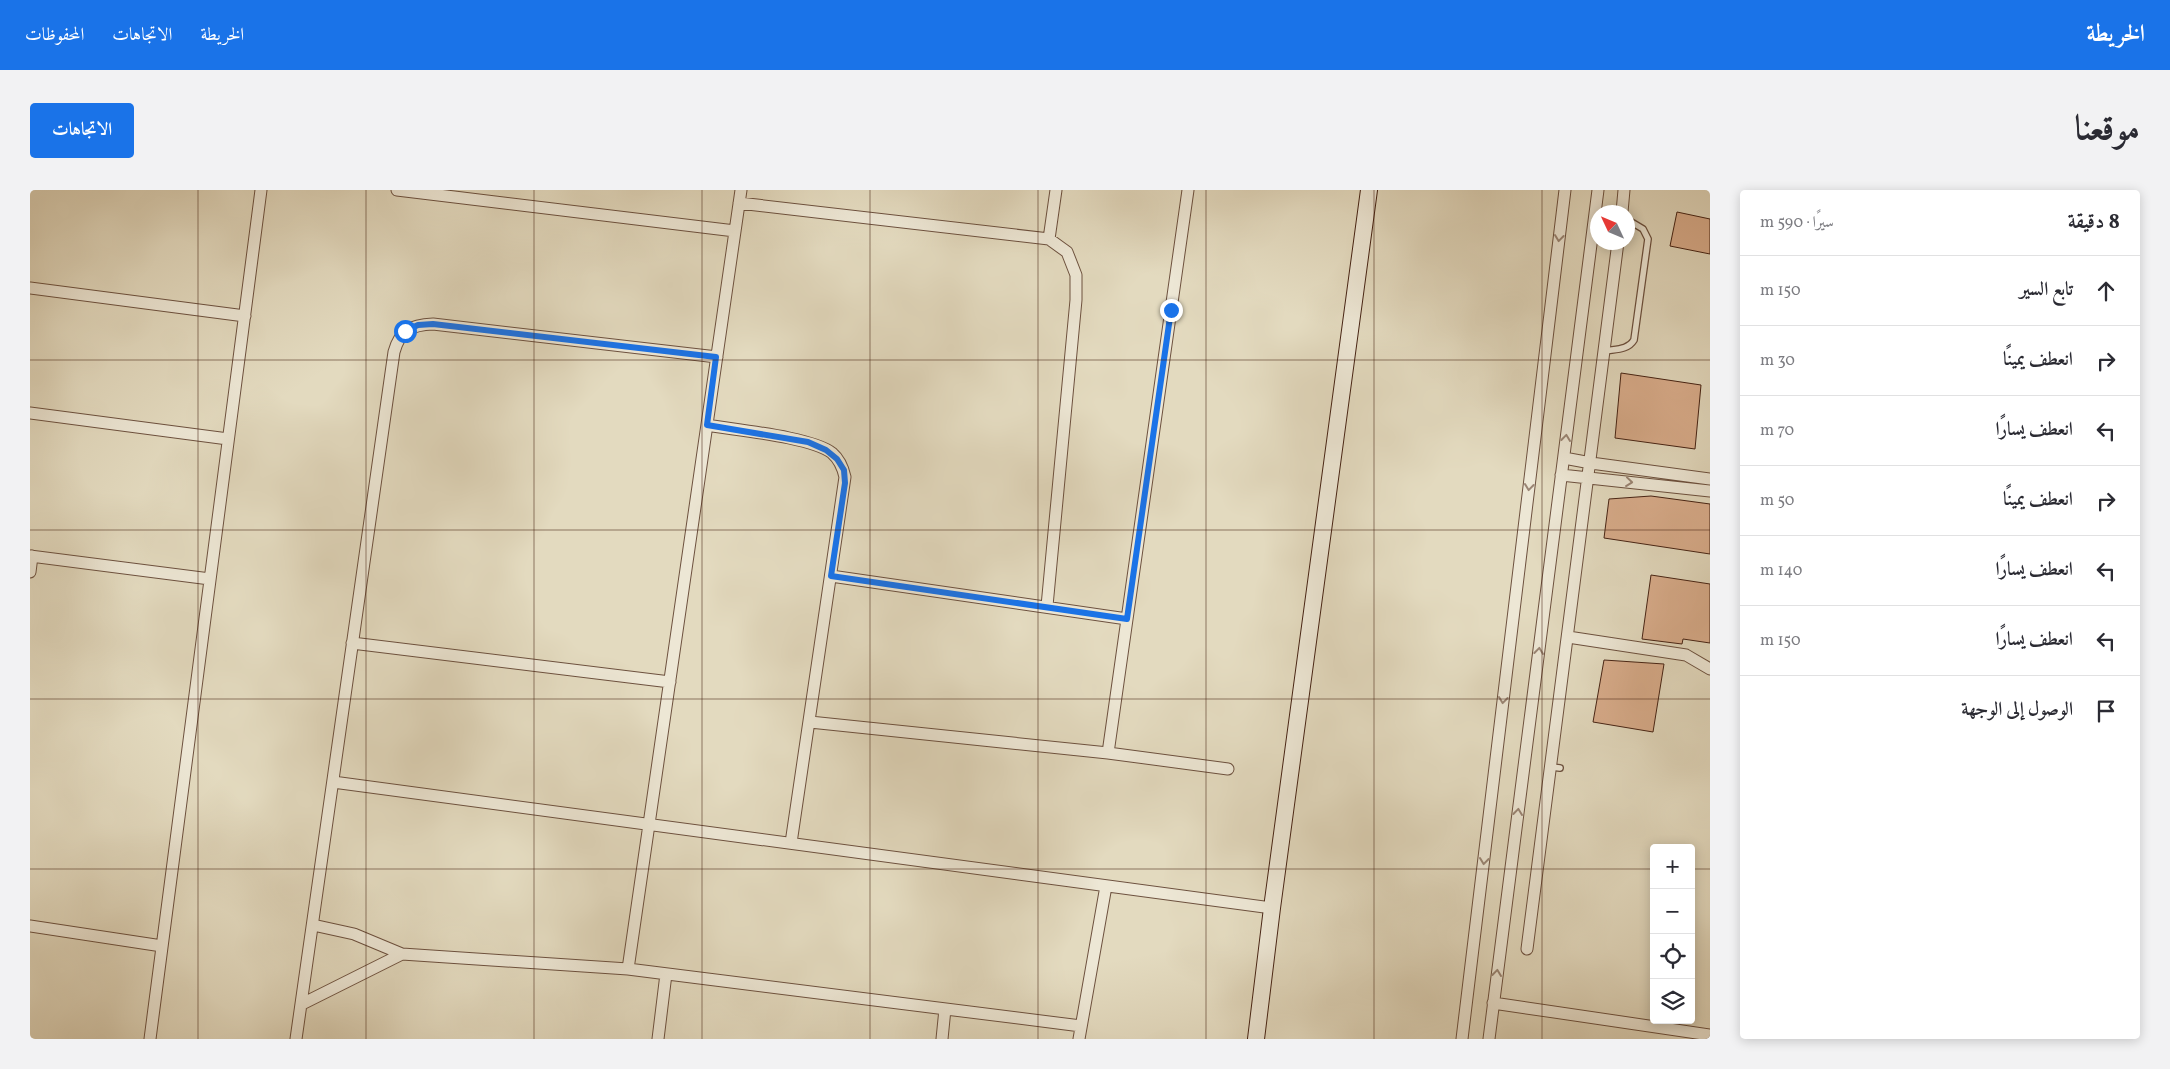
<!DOCTYPE html>
<html lang="ar">
<meta charset="utf-8">
<style>
:root{--surface:#fff;--page:#f2f2f3;--text:#2b2b33;--muted:#7c7c81;--line:#e1e1e2;--accent:#1a73e8}
body{margin:0;font-family:Vollkorn,Amiri,serif;background:var(--page);color:var(--text);direction:rtl}
.controls{position:absolute;right:15px;bottom:15px;display:grid;overflow:hidden;border-radius:5px;box-shadow:0 2px 12px #0003}
.controls button{width:45px;height:45px;display:grid;place-items:center;padding:0;border:0;border-bottom:1px solid var(--line);background:var(--surface);color:var(--text);font:25px sans-serif}
.compass{position:absolute;left:1560px;top:15px;width:45px;height:45px;border-radius:50%;background:var(--surface);box-shadow:0 2px 12px #0003;rotate:314deg}
.stop{position:absolute;width:15px;height:15px;margin:-11px;border:4px solid #1a73e8;border-radius:50%;background:#fff}
.stop.end{background:#1a73e8;border-color:#fff;box-shadow:0 1px 5px #0008}
.list{margin:0;padding:0;list-style:none}
h2{display:flex;justify-content:space-between;align-items:center;height:65px;margin:0;padding:0 20px;font-size:21px}
h2 small{font-size:16px;font-weight:400;color:var(--muted)}
.list li{display:grid;grid-template-columns:32px 1fr auto;gap:15px;align-items:center;box-sizing:border-box;height:70px;padding:0 20px;border-top:1px solid var(--line)}
.list b{display:block;font-size:19px;white-space:nowrap}
.list em{font-size:16px;font-style:normal;color:var(--muted)}
.icon{flex:none;width:28px;height:28px;fill:none;stroke:currentColor;stroke-width:2;stroke-linecap:round;stroke-linejoin:round}
.map{position:relative;flex:none;width:1680px;height:849px;overflow:hidden;direction:ltr;border-radius:5px}
header{display:flex;align-items:center;gap:30px;box-sizing:border-box;height:70px;padding:0 25px;background:var(--accent);color:#fff}
header strong{font-size:24px}
nav{display:flex;gap:28px;margin-inline-start:auto;font-size:18px}
.intro{display:flex;align-items:center;justify-content:space-between;box-sizing:border-box;height:120px;padding:0 30px}
h1{margin:0;font-size:35px}
.button{padding:12px 22px;border-radius:5px;background:var(--accent);color:#fff;font-size:18px;font-weight:700}
main{display:flex;gap:30px;padding:0 30px}
aside{flex:1;background:var(--surface);border-radius:5px;box-shadow:0 2px 12px #0003}
.map>svg:first-child{display:block}
.building{fill:#d9ad8c;stroke:#462314}
.lines{fill:none;stroke-linecap:round;stroke-linejoin:round}
.lane-casing{stroke:#6d513f;stroke-width:8}
.street-casing{stroke:#6d513f;stroke-width:13}
.secondary-casing{stroke:#462314;stroke-width:18}
.lane{stroke:#ede7d5;stroke-width:5.5}
.street{stroke:#ede7d5;stroke-width:11}
.secondary{stroke:#ede7d5;stroke-width:16}
.oneway{stroke:#9a8574}
.route{stroke:#1a73e8;stroke-width:6}
.grid{fill:none;stroke:#462314;stroke-width:1;stroke-opacity:0.55}
</style>
<header>
<strong>الخريطة</strong>
<nav><a>الخريطة</a><a>الاتجاهات</a><a>المحفوظات</a></nav>
</header>
<div class="intro"><h1>موقعنا</h1><a class="button">الاتجاهات</a></div>
<main>
<aside>
<h2>8 دقيقة<small>سيرًا · 590 m</small></h2>
<ul class="list">
<li><svg class="icon" aria-label="ahead" viewBox="0 0 24 24"><path d="M12 20V5M6 11l6-6 6 6"/></svg><div><b>تابع السير</b></div><em>150 m</em></li>
<li><svg class="icon" aria-label="right" viewBox="0 0 24 24"><path d="M7 20v-9h11M14 6l5 5-5 5"/></svg><div><b>انعطف يمينًا</b></div><em>30 m</em></li>
<li><svg class="icon" aria-label="left" viewBox="0 0 24 24"><path d="M17 20v-9H6M10 6l-5 5 5 5"/></svg><div><b>انعطف يسارًا</b></div><em>70 m</em></li>
<li><svg class="icon" aria-label="right" viewBox="0 0 24 24"><path d="M7 20v-9h11M14 6l5 5-5 5"/></svg><div><b>انعطف يمينًا</b></div><em>50 m</em></li>
<li><svg class="icon" aria-label="left" viewBox="0 0 24 24"><path d="M17 20v-9H6M10 6l-5 5 5 5"/></svg><div><b>انعطف يسارًا</b></div><em>140 m</em></li>
<li><svg class="icon" aria-label="left" viewBox="0 0 24 24"><path d="M17 20v-9H6M10 6l-5 5 5 5"/></svg><div><b>انعطف يسارًا</b></div><em>150 m</em></li>
<li><svg class="icon" aria-label="arrive" viewBox="0 0 24 24"><path d="M6 21V4h12l-3 4 3 4H6"/></svg><div><b>الوصول إلى الوجهة</b></div></li>
</ul>
</aside>
<div class="map">
<svg width="1680" height="849" viewBox="0 0 1680 849">
<rect width="100%" height="100%" fill="#e3dabf"/>
<filter id="stains"><feTurbulence type="fractalNoise" baseFrequency=".004" numOctaves="4"/><feColorMatrix values="0 0 0 0 .2 0 0 0 0 .09 0 0 0 0 .02 0 0 0 .5 -.17"/></filter>
<radialGradient id="worn" r=".72"><stop offset=".6" stop-color="#630" stop-opacity="0"/><stop offset="1" stop-color="#630" stop-opacity=".3"/></radialGradient>
<path class="building" d="M1647,22L1680,29V64L1640,56Z
M1591,183L1671,195L1665,259L1585,248Z
M1621,306L1680,314V364L1574,348L1579,309Z
M1621,385L1680,394V453L1653,449L1652,454L1612,449Z
M1574,470L1634,474L1623,542L1563,532Z"/>
<g class="lines">
<g class="lane-casing">
<path id="lane" d="M1575,161C1586,159 1598,160 1604,150L1618,49L1613,39L1598,30
M1521,577L1530,578"/>
</g>
<g class="street-casing">
<path id="street" d="M367,0L705,41
M709,13L1019,49L1037,62L1046,85V110L1017,416
M1592,22L1594,0
M1019,49L1026,0
M0,98L215,126
M0,223L198,249
M677,235C705,240 782,247 802,263C809,269 813,278 815,287L761,653
M1534,268L1561,273L1680,289
M1531,285L1680,301
M0,366L180,389
M0,382L2,366
M801,386L1097,429
M1538,447L1656,465L1680,479
M322,453L640,492
M780,532L1078,563L1198,579
M1078,563L1158,0
M303,592L1242,718
M283,735L324,744L372,764L598,779L1051,836
M0,736L132,756
M1497,759L1588,52
M598,779L711,0
M1463,813L1680,845
M272,814L372,764
M120,849L231,0
M266,849L364,162C370,140 381,135 403,134L687,167
M628,849L636,784
M912,849L915,819
M1049,849L1076,696
M1432,849L1535,0
M1459,849L1568,0"/>
</g>
<g class="secondary-casing">
<path id="secondary" d="M1226,849L1242,718L1339,0"/>
</g>
<use href="#lane" class="lane"/>
<use href="#street" class="street"/>
<use href="#secondary" class="secondary"/>
</g>
<defs><path id="oneway-chevron" d="M-2-3.5L2.5 0L-2 3.5" fill="none" stroke-width="1.6" stroke-linecap="round" stroke-linejoin="round" transform="scale(1.25)"/></defs>
<g class="oneway">
<use href="#oneway-chevron" transform="translate(1529 48) rotate(97)"/>
<use href="#oneway-chevron" transform="translate(1536 248) rotate(-83)"/>
<use href="#oneway-chevron" transform="translate(1599 292) rotate(6)"/>
<use href="#oneway-chevron" transform="translate(1499 297) rotate(97)"/>
<use href="#oneway-chevron" transform="translate(1509 461) rotate(-83)"/>
<use href="#oneway-chevron" transform="translate(1473 510) rotate(97)"/>
<use href="#oneway-chevron" transform="translate(1488 622) rotate(-83)"/>
<use href="#oneway-chevron" transform="translate(1454 671) rotate(97)"/>
<use href="#oneway-chevron" transform="translate(1467 783) rotate(-83)"/>
</g>
<g class="lines">
<path class="route" d="M375,141L388,135L403,134L686,167L677,235L778,252L796,260L807,269L814,280L815,293L801,386L1097,429L1141,120"/>
</g>
<path class="grid" d="M168,0V849M336,0V849M504,0V849M672,0V849M840,0V849M1008,0V849M1176,0V849M1344,0V849M1512,0V849M0,170H1680M0,340H1680M0,509H1680M0,679H1624M1661,679H1680"/>
<rect width="100%" height="100%" filter="url(#stains)"/>
<rect width="100%" height="100%" fill="url(#worn)"/>
</svg>
<div class="controls">
<button>+</button>
<button>−</button>
<button><svg class="icon" aria-label="locate" viewBox="0 0 24 24"><circle cx="12" cy="12" r="6"/><path d="M12 2v4M12 18v4M2 12h4M18 12h4"/></svg></button>
<button><svg class="icon" aria-label="layers" viewBox="0 0 24 24"><path d="M12 4l9 5-9 5-9-5zM3 14l9 5 9-5"/></svg></button>
</div>
<svg class="compass" viewBox="-18 -18 36 36"><path d="M0-13l5 13h-10z" fill="#e53935"/><path d="M0 13l5-13h-10z" fill="#7c7c81"/></svg>
<div class="stop" style="left:375px;top:141px"></div>
<div class="stop end" style="left:1141px;top:120px"></div>
</div>
</main>
